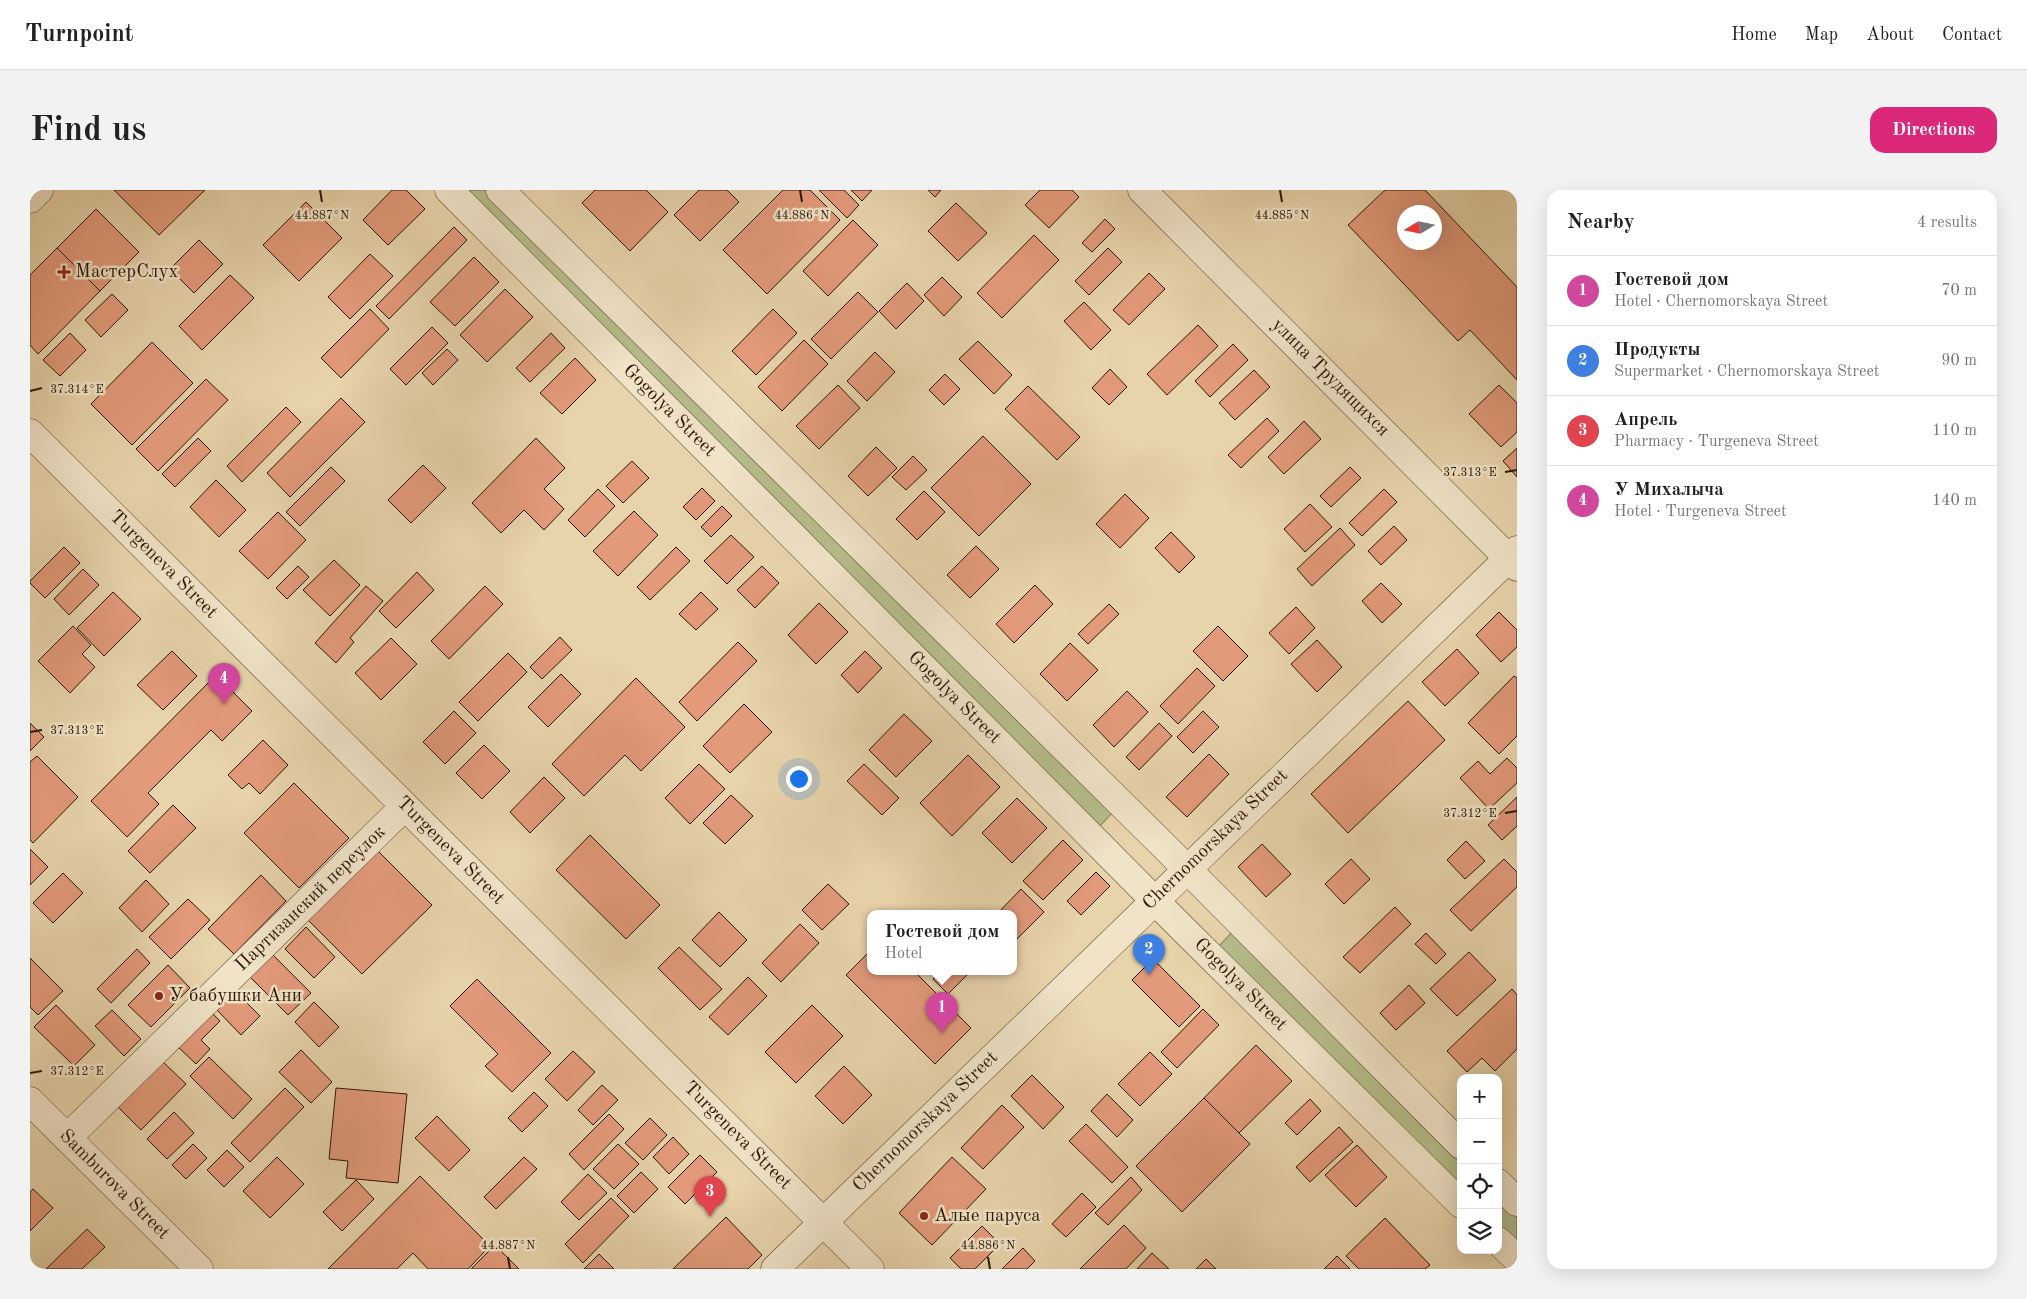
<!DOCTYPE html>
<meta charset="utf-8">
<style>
:root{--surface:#fff;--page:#f2f2f2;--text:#222;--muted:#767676;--line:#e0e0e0;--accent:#db2777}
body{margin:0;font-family:"Old Standard TT",serif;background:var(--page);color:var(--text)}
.controls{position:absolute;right:15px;bottom:15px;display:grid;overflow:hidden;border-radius:10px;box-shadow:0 5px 20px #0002}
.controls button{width:45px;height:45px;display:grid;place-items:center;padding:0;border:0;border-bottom:1px solid var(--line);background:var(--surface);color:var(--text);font:25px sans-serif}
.compass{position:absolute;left:1367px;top:15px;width:45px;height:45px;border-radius:50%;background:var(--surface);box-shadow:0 5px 20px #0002;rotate:260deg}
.you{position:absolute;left:768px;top:588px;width:18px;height:18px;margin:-12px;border:4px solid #fff;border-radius:50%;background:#1a73e8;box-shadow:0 0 0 8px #1a73e833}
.badge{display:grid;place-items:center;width:32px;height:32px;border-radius:50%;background:var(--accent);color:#fff;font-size:16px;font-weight:700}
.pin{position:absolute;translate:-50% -41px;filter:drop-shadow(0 1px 2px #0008)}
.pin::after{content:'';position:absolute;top:26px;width:18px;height:15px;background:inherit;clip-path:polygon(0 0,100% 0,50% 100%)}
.popup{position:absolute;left:837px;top:720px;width:150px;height:65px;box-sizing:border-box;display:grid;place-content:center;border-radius:10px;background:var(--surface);filter:drop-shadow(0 1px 4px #0005);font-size:16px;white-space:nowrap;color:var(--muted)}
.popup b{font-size:19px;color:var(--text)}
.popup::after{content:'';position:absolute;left:50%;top:100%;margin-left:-10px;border:10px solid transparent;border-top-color:var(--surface)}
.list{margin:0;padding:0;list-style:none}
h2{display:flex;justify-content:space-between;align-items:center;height:65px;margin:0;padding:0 20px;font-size:21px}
h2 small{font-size:16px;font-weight:400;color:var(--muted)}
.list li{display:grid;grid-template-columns:32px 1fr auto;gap:15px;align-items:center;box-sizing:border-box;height:70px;padding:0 20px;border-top:1px solid var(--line)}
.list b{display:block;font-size:19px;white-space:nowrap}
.list p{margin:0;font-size:16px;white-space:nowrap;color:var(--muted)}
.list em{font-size:16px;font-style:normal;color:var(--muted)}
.icon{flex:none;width:28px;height:28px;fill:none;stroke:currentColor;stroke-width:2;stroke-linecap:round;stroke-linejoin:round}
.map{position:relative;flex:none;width:1487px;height:1079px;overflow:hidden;border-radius:15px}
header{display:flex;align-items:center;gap:30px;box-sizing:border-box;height:70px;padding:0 25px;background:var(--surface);border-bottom:1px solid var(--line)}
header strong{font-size:24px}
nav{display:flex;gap:28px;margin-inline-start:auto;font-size:18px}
.intro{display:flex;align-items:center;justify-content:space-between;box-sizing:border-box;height:120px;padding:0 30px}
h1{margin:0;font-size:35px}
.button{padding:12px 22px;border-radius:15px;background:var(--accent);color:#fff;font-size:18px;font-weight:700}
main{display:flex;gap:30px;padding:0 30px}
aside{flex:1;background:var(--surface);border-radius:15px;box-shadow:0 5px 20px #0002}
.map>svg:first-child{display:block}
.green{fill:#b5bd8a;stroke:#706a46}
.building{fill:#e39a7b;stroke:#2a1701;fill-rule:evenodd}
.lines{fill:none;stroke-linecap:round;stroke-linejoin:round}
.minor-casing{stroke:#5a462c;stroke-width:29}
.minor{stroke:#f0e3c8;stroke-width:28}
.ticks{fill:none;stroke:#2a1701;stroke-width:2}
.poi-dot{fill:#8f2418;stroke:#f0e3c8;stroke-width:2}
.labels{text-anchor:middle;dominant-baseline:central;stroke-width:5;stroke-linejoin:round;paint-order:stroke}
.poi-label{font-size:19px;fill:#2a1701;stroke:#f0e3c8;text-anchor:start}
.street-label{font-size:19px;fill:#2a1701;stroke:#f0e3c8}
.ticks-label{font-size:12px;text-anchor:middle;fill:#2a1701;stroke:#f0e3c8;stroke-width:5;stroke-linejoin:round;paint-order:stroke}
</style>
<header>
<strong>Turnpoint</strong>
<nav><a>Home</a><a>Map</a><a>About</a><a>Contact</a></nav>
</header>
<div class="intro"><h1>Find us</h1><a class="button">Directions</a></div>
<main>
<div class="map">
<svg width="1487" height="1079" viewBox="0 0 1487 1079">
<rect width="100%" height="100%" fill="#e8d4ab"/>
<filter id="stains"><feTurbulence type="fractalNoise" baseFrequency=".004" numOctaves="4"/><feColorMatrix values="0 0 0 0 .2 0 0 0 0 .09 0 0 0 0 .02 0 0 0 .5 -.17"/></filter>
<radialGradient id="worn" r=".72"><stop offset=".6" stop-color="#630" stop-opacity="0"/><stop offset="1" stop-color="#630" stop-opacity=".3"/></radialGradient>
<path class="green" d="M429,0H460L1085,620L1068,638Z
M1204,740L1431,967V1003L1186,759Z
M1468,1004L1487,1023V1059L1468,1040Z"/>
<path class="building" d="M84,0H175L129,45Z
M362,0H376L395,19L358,55L333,30Z
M565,0H616L638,22L600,61L552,13Z
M669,0H697L709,12L670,51L644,25Z
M753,0H780L810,30L737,104L693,60Z
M789,0H814L829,15L817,28Z
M821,0H842L832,11Z
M898,0H911L905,7Z
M1010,0H1042L1049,7L1019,38L995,15Z
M1355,0H1395L1487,97V190L1440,140L1428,151L1318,35ZM1374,22H1404V52H1374Z
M276,12L312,48L269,91L233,55Z
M926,13L957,43L928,71L898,41Z
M66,19L109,62L70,101L27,58Z
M1075,29L1085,39L1062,62L1052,53Z
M823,30L848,55L798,106L773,81Z
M424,37L437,50L359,129L346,116Z
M1004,45L1029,70L972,128L947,103Z
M169,50L193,74L164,103L140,79Z
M27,58L70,101L8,164L0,155V85Z
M1078,58L1092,72L1059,105L1045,91Z
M340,64L363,86L320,129L298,107Z
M444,67L469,92L425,136L400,112Z
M1119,83L1135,99L1099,135L1083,120Z
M200,85L224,108L172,160L149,136Z
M912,87L932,107L914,126L894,105Z
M877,93L894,111L866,139L849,121Z
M475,99L503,127L457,172L430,145Z
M828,102L848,122L801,169L781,149Z
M82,104L98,120L71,147L55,130Z
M1054,112L1081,140L1061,160L1034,131Z
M340,119L359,139L311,188L291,168Z
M743,119L767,143L726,185L702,161Z
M1168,135L1188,156L1137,205L1117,184Z
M402,137L418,153L376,195L360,179Z
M40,143L56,160L30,186L13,170Z
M521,143L535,158L500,192L486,178Z
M774,150L798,174L752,221L728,197Z
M948,151L982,185L964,204L929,169Z
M122,152L163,193L102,255L61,214Z
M1203,154L1218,170L1180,207L1165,191Z
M417,159L428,170L403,195L392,183Z
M845,162L865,182L837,211L817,191Z
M545,168L566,190L532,224L510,203Z
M1080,179L1097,197L1079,215L1062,198Z
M1224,180L1240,197L1205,230L1189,213Z
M915,184L930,199L914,215L899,200Z
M176,189L198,210L128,281L106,259Z
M808,195L830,218L789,259L766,236Z
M1469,195L1487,213V242L1471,257L1439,224Z
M998,196L1050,247L1027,270L975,219Z
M311,208L335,232L260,307L237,283Z
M256,217L271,232L212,292L197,276Z
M1237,228L1249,241L1211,278L1198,265Z
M1274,231L1291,249L1254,284L1238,267Z
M953,246L1001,294L949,346L901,298Z
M168,248L181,261L145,297L132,284Z
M506,248L535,278L514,299L534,319L514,340L494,320L471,343L442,313Z
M846,257L867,278L838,306L818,286Z
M1487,258V287L1473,271Z
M883,266L897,280L876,300L862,287Z
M602,271L619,288L593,313L576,296Z
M393,275L416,298L381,333L358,310Z
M301,277L315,291L270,336L256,322Z
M1320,277L1331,288L1301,317L1290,306Z
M186,290L216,320L189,347L160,317Z
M672,298L685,311L666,330L653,317Z
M568,299L585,316L555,347L538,330Z
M1354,299L1367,312L1332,346L1319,333Z
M894,301L915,322L887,350L866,329Z
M1095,304L1119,328L1090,358L1066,334Z
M1280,314L1302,337L1275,362L1254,339Z
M692,316L702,326L681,347L671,337Z
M604,321L628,345L588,386L563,361Z
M248,322L276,350L238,389L209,361Z
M1364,336L1377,350L1351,375L1338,361Z
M1310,338L1325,355L1282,396L1267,379Z
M1141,342L1165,367L1149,383L1125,358Z
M701,345L724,367L697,394L674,371Z
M946,356L969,379L940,408L917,385Z
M34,357L50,373L15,408L0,393V391Z
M646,357L660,371L620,410L607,397Z
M304,370L330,395L300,426L273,400Z
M268,376L279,387L257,409L246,398Z
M732,376L749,393L725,418L707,400Z
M53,379L69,395L39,425L24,409Z
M387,382L404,400L366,438L349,421Z
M1351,393L1372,414L1352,433L1332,411Z
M1005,395L1023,414L984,453L966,434Z
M336,396L353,411L320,448L324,452L306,473L285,453Z
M455,396L473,414L419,469L401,451Z
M83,402L111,429L74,466L47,438Z
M671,402L688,419L666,440L649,424Z
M789,413L818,442L786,474L758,445Z
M1079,414L1089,424L1058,454L1048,444Z
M1266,417L1285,438L1259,464L1239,443Z
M1469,422L1487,440V457L1471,472L1446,445Z
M43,436L61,455L52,464L65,477L40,503L8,471Z
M1188,436L1218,466L1193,491L1163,461Z
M530,447L542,460L512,489L500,477Z
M361,448L387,474L351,510L325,483Z
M1287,450L1312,477L1287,502L1261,474Z
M708,452L727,471L667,531L649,512Z
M1040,453L1068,480L1037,511L1010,484Z
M1427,459L1449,483L1415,516L1392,492Z
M142,461L167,486L133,520L107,495Z
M835,461L852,478L828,503L811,485Z
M478,463L497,482L448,531L429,512Z
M1167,478L1185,496L1148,534L1130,516Z
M531,484L551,504L518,537L498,517Z
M186,485L222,521L192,551L181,540L118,603L129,614L97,647L61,611Z
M1484,486L1487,488V546L1469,564L1438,533Z
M606,488L655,537L611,581L595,565L554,606L522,574Z
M1097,501L1118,522L1084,557L1063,535Z
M1378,511L1415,550L1318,643L1281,604Z
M714,514L742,542L700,583L673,556Z
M424,521L446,543L415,574L393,552Z
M1173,521L1189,537L1163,563L1147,547Z
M874,524L902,551L866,587L839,560Z
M0,533L14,547L0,561Z
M1129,533L1142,546L1109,580L1096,567Z
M233,550L258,575L230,604L219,593L212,599L198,585Z
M454,555L480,581L452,609L426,583Z
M1179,564L1199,584L1157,627L1136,607Z
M938,565L970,597L922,646L890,613Z
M7,566L48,607L3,653L0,650V572Z
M1477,568L1487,578V593L1459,619L1430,588L1448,571L1460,584Z
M669,574L695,599L660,634L635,608Z
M834,574L869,608L852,625L817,591Z
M514,587L535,608L500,643L480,622Z
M264,593L319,648L269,698L214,643Z
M701,605L723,626L695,654L673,633Z
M1487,607V636L1472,650L1458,635Z
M987,608L1017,638L982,673L952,643Z
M143,615L166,638L120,683L98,661Z
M560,645L630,715L596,749L526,680Z
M1033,650L1053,670L1013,710L993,691Z
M1436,651L1455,671L1435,689L1417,670Z
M1232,654L1261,684L1236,707L1208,677Z
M0,659L18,677L0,695Z
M347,660L402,715L332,784L277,729Z
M1321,669L1340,689L1314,714L1295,694Z
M1474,669L1487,682V697L1441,741L1420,720Z
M1066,682L1080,696L1051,725L1037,711Z
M33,683L53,703L23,733L3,713Z
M231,685L256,711L204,764L178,739Z
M116,690L139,714L112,742L89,718Z
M798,694L819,714L792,740L772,720Z
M991,699L1014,722L983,753V724H967Z
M158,709L180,730L141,769L119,747Z
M1365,717L1381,734L1330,783L1313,767Z
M689,722L717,750L690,777L662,750Z
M770,734L789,753L751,792L732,773Z
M276,737L305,767L284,788L255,759Z
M1396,743L1416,764L1406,774L1385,754Z
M649,757L692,799L670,820L628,778Z
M107,759L120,773L81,813L67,799Z
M841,760V782H885L941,838L905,874L816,785Z
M240,762L281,803L258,825L218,785Z
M1439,762L1466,790L1427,826L1400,799Z
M0,768L33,801L8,825L0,817Z
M1123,769L1170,816L1149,837L1102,790Z
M138,775L160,798L121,837L98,815Z
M910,782H940L918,804L903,789Z
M718,787L737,806L698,845L679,827Z
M447,789L521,863L482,902L455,876L468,864L420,816Z
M1379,795L1395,813L1366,840L1350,823Z
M203,799L230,826L211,845L185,818Z
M1482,799L1487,805V859L1465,881L1452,868L1437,882L1417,861Z
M284,812L309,837L289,857L265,832Z
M26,815L65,855L44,876L4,837Z
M782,815L813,846L766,893L735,862Z
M1173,819L1189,835L1147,878L1131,862Z
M82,820L111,849L94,866L65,836Z
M179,820L190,831L171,850L180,859L166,874L145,854Z
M1226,855L1262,891L1209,943L1174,908Z
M271,860L302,892L281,913L249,882Z
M543,861L565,882L537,911L515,889Z
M1120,862L1142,884L1110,916L1088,894Z
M179,867L222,909L203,929L160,886Z
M131,870L156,894L111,940L86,915Z
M814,876L842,905L813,934L785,906Z
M1002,885L1034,917L1013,939L981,906Z
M572,895L588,910L563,935L548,920Z
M255,898L274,917L220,972L201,953Z
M306,898L377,904L368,993L316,988L318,971L299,969Z
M504,902L518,916L492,942L478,928Z
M1077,904L1103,930L1087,947L1061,921Z
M1174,908L1220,954L1152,1022L1106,976Z
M1280,909L1291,921L1267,945L1255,933Z
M972,915L994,937L953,979L931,958Z
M144,922L164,943L137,969L117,949Z
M579,924L594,939L554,980L539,964Z
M407,926L440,960L419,981L385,948Z
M620,928L637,945L613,970L595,953Z
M1056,934L1098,977L1082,993L1039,951Z
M1309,937L1323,952L1280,992L1266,977Z
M643,947L659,964L639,984L623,967Z
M163,954L177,968L156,989L142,975Z
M588,954L609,974L584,999L563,979Z
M1327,955L1357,987L1326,1017L1295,985Z
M197,960L214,977L194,997L177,980Z
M670,965L687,982L655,1014L638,997Z
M247,967L274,994L240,1028L213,1001Z
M494,967L507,979L466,1019L454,1007Z
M922,967L956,999L902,1055L869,1023Z
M611,982L628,999L604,1023L587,1006Z
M558,984L577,1003L549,1030L531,1012Z
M390,986L460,1056L438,1079H398L383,1063L367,1079H298Z
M1101,987L1112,1000L1078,1035L1065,1023Z
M326,990L344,1009L312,1041L293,1022Z
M3,999L23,1018L0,1041V1002Z
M1052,1003L1066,1017L1036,1047L1022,1034Z
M581,1008L599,1026L553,1073L535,1054Z
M696,1027L732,1065L718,1079H643Z
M1355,1028L1400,1075L1395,1079H1329L1316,1066Z
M1094,1035L1116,1058L1096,1079H1050Z
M952,1036L970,1054L945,1079H931L920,1068Z
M57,1039L75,1057L52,1079H16Z
M465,1055L489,1079H441Z
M993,1058L1005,1071L997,1079H972Z
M1122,1063L1139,1079H1107Z
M569,1064L584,1079H554Z
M1307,1066L1320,1079H1294Z
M1176,1069L1186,1079H1166Z"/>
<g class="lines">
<g class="minor-casing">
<path id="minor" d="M419,0L1153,739L1431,1014
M470,0L1136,658L1431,955
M1112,0L1487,377
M0,9L9,0
M0,243L840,1079
M0,911L169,1079
M37,948L375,616
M1468,993L1487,1012
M1468,1051L1487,1069
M745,1079L1487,360"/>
</g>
<use href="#minor" class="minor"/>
</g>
<path class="ticks" d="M290,0L292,12M770,0L772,12M1250,0L1252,12M0,201L12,198M1475,282L1487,280M0,542L12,540M1475,623L1487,621M0,883L12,881M478,1067L480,1079M958,1067L960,1079"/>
<g class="poi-dot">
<path d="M31.5 74.5h5v5h5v5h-5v5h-5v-5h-5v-5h5z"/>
<circle cx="129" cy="806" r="5"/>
<circle cx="894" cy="1026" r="5"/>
</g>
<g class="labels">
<g class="poi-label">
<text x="45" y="82">МастерСлух</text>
<text x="139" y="806">У бабушки Ани</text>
<text x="904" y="1026">Алые паруса</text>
</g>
<g class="street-label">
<text transform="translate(1300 188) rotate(45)">улица Трудящихся</text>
<text transform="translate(639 221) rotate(45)">Gogolya Street</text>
<text transform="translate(133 375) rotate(45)">Turgeneva Street</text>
<text transform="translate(924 508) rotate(45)">Gogolya Street</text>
<text transform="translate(1186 650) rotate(-44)">Chernomorskaya Street</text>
<text transform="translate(420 661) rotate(45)">Turgeneva Street</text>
<text transform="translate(281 709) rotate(-44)">Партизанский переулок</text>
<text transform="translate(1210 795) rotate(45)">Gogolya Street</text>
<text transform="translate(896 932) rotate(-44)">Chernomorskaya Street</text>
<text transform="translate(707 946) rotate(45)">Turgeneva Street</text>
<text transform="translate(84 995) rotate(45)">Samburova Street</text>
</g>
</g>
<g class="ticks-label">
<text x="292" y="29">44.887°N</text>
<text x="1252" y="29">44.885°N</text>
<text x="772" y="29">44.886°N</text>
<text x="47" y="203">37.314°E</text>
<text x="1440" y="286">37.313°E</text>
<text x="47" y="544">37.313°E</text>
<text x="1440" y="627">37.312°E</text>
<text x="47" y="885">37.312°E</text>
<text x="478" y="1059">44.887°N</text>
<text x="958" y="1059">44.886°N</text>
</g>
<rect width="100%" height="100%" filter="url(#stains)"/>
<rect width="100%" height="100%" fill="url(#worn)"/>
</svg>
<div class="controls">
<button>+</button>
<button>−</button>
<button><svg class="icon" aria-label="locate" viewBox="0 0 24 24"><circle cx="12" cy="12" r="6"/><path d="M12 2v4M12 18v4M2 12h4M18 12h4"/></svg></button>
<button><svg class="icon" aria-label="layers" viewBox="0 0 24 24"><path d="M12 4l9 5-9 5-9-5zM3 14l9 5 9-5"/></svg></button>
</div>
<svg class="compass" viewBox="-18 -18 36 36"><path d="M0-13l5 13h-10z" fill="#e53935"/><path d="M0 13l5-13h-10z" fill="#767676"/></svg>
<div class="you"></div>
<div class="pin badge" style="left:912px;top:843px;background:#d1479c">1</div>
<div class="popup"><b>Гостевой дом</b>Hotel</div>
<div class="pin badge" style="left:1119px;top:785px;background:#3f7fe0">2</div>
<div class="pin badge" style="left:680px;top:1027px;background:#e0444e">3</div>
<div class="pin badge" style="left:194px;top:514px;background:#d1479c">4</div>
</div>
<aside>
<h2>Nearby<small>4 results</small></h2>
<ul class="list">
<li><span class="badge" style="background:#d1479c">1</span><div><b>Гостевой дом</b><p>Hotel · Chernomorskaya Street</p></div><em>70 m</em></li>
<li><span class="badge" style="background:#3f7fe0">2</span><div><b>Продукты</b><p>Supermarket · Chernomorskaya Street</p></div><em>90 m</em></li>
<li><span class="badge" style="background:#e0444e">3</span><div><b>Апрель</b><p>Pharmacy · Turgeneva Street</p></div><em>110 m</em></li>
<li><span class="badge" style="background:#d1479c">4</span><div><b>У Михалыча</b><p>Hotel · Turgeneva Street</p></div><em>140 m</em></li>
</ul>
</aside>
</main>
